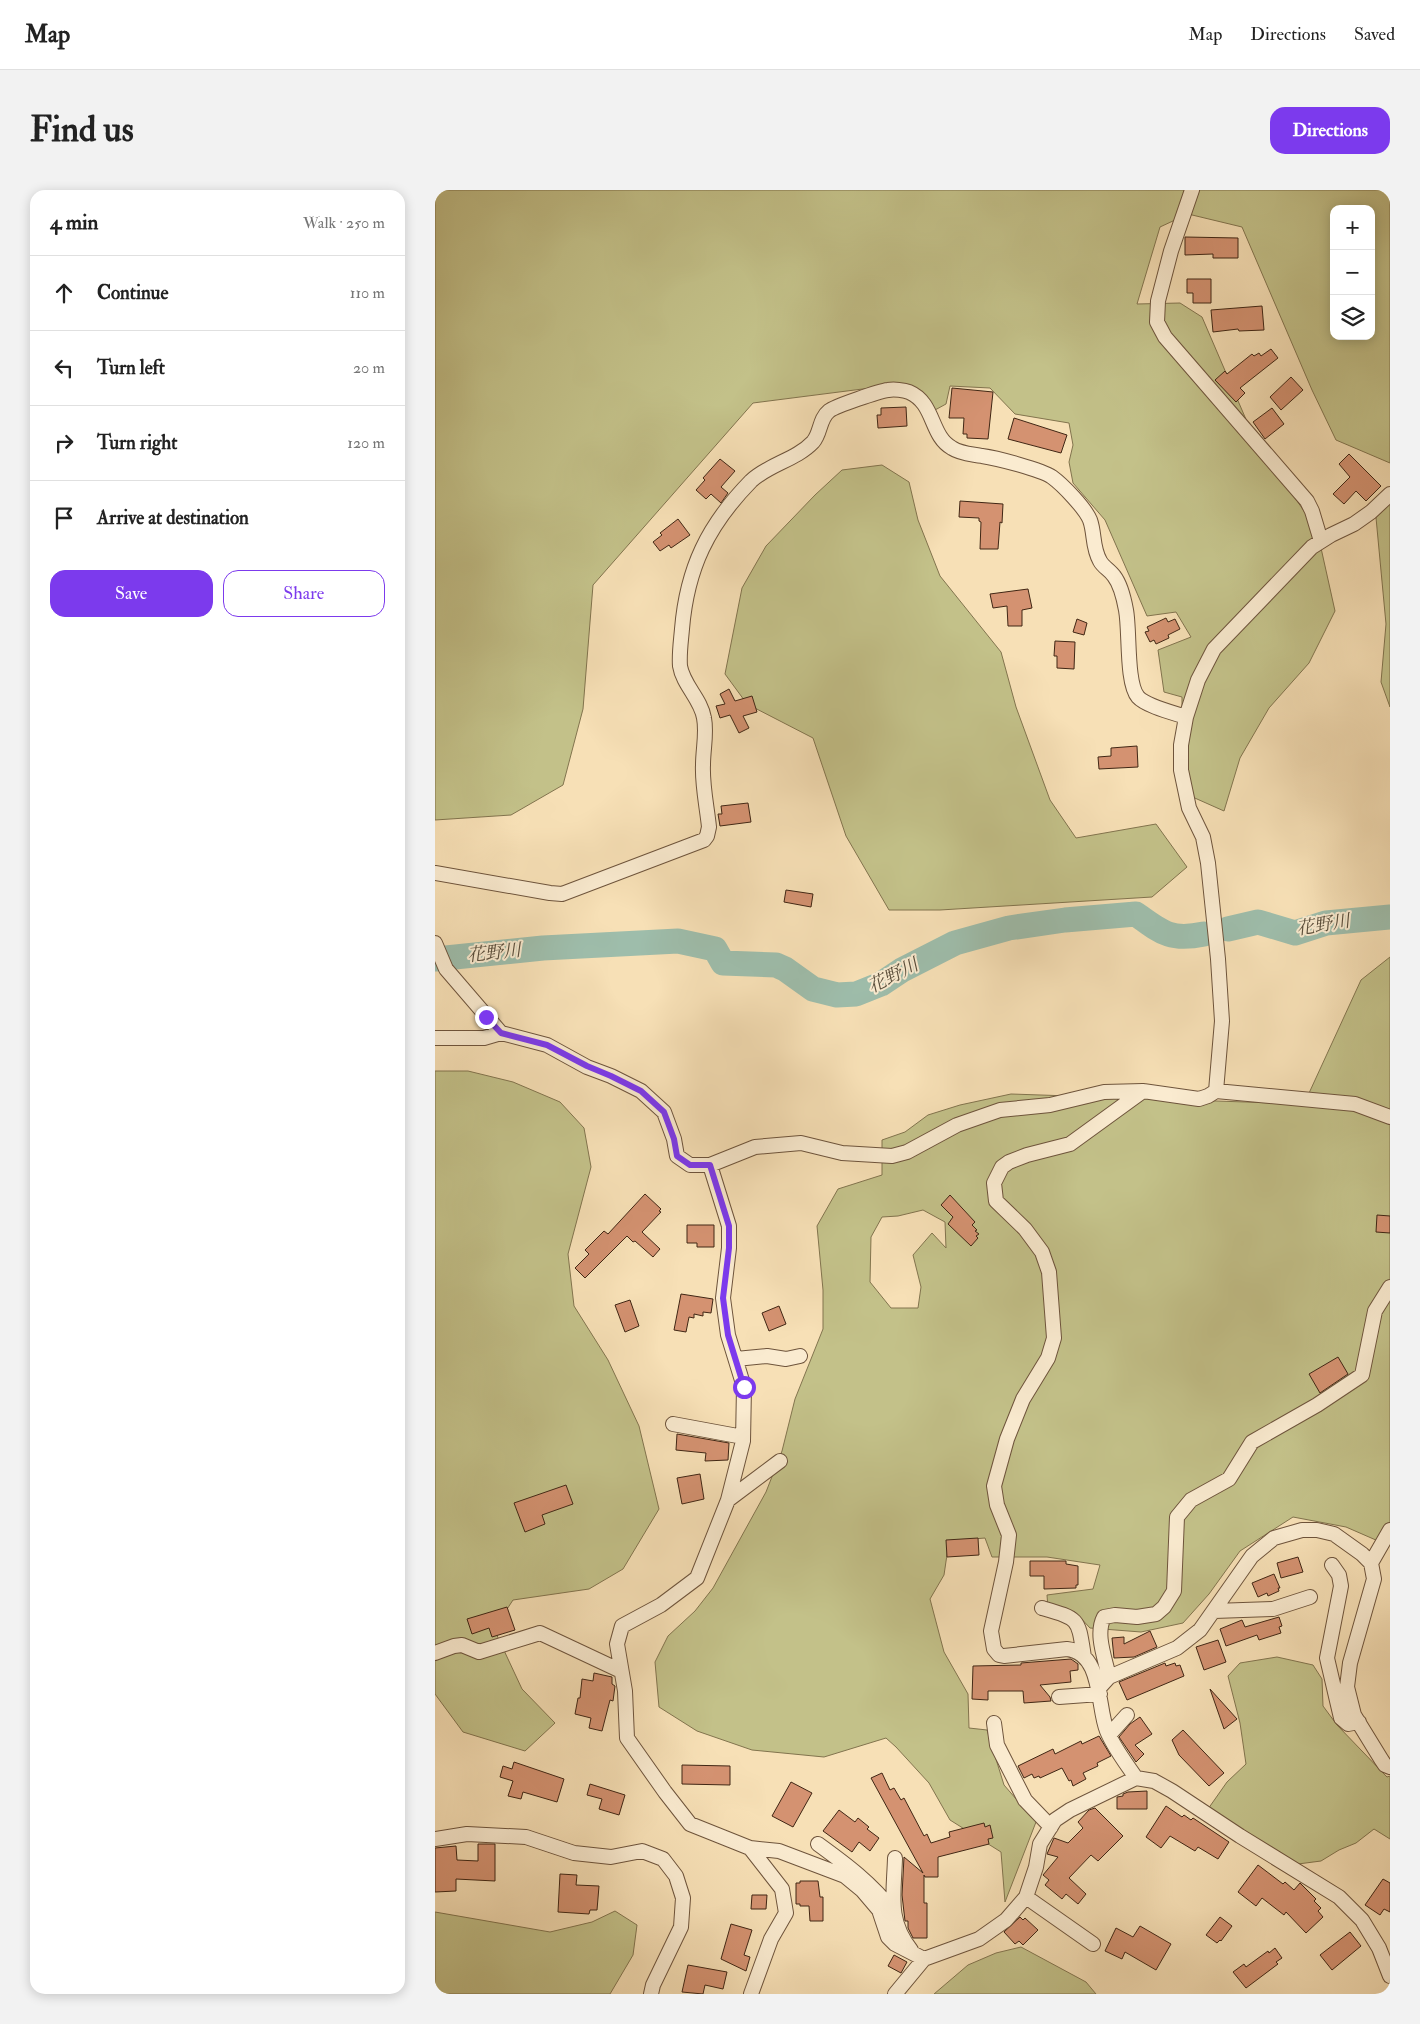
<!DOCTYPE html>
<meta charset="utf-8">
<style>
:root{--surface:#fff;--page:#f2f2f2;--text:#222;--muted:#767676;--line:#e0e0e0;--accent:#7c3aed}
body{margin:0;font-family:"IM FELL Double Pica","Noto Serif JP",serif;background:var(--page);color:var(--text)}
.controls{position:absolute;right:15px;top:15px;display:grid;overflow:hidden;border-radius:10px;box-shadow:0 2px 12px #0003}
.controls button{width:45px;height:45px;display:grid;place-items:center;padding:0;border:0;border-bottom:1px solid var(--line);background:var(--surface);color:var(--text);font:25px sans-serif}
.stop{position:absolute;width:15px;height:15px;margin:-11px;border:4px solid #7c3aed;border-radius:50%;background:#fff}
.stop.end{background:#7c3aed;border-color:#fff;box-shadow:0 1px 5px #0008}
.list{margin:0;padding:0;list-style:none}
h2{display:flex;justify-content:space-between;align-items:center;height:65px;margin:0;padding:0 20px;font-size:21px}
h2 small{font-size:16px;font-weight:400;color:var(--muted)}
.list li{display:grid;grid-template-columns:32px 1fr auto;gap:15px;align-items:center;box-sizing:border-box;height:75px;padding:0 20px;border-top:1px solid var(--line)}
.list b{display:block;font-size:19px;white-space:nowrap}
.list em{font-size:16px;font-style:normal;color:var(--muted)}
.actions{display:flex;gap:10px;padding:15px 20px}
.actions a{flex:1;padding:11px 0;border:1px solid var(--accent);border-radius:15px;text-align:center;font-size:18px;color:var(--accent)}
.actions .main{background:var(--accent);color:#fff}
.icon{flex:none;width:28px;height:28px;fill:none;stroke:currentColor;stroke-width:2;stroke-linecap:round;stroke-linejoin:round}
.map{position:relative;flex:none;width:955px;height:1804px;overflow:hidden;border-radius:15px}
header{display:flex;align-items:center;gap:30px;box-sizing:border-box;height:70px;padding:0 25px;background:var(--surface);border-bottom:1px solid var(--line)}
header strong{font-size:24px}
nav{display:flex;gap:28px;margin-inline-start:auto;font-size:18px}
.intro{display:flex;align-items:center;justify-content:space-between;box-sizing:border-box;height:120px;padding:0 30px}
h1{margin:0;font-size:35px}
.button{padding:12px 22px;border-radius:15px;background:var(--accent);color:#fff;font-size:18px;font-weight:700}
main{display:flex;gap:30px;padding:0 30px}
aside{flex:1;background:var(--surface);border-radius:15px;box-shadow:0 2px 12px #0003}
.map>svg:first-child{display:block}
.green{fill:#c3c189;stroke:#82744e;fill-rule:evenodd}
.lines{fill:none;stroke-linecap:round;stroke-linejoin:round}
.river{stroke:#9ebdab;stroke-width:25}
.building{fill:#d49271;stroke:#402614}
.minor-casing{stroke:#6e543c;stroke-width:16}
.minor{stroke:#faebd0;stroke-width:14}
.route{stroke:#7c3aed;stroke-width:6}
.labels{text-anchor:middle;dominant-baseline:central;stroke-width:4;stroke-linejoin:round;paint-order:stroke}
.water-label{font-size:18px;font-style:italic;fill:#584c3a;stroke:#faebd0}
</style>
<header>
<strong>Map</strong>
<nav><a>Map</a><a>Directions</a><a>Saved</a></nav>
</header>
<div class="intro"><h1>Find us</h1><a class="button">Directions</a></div>
<main>
<aside>
<h2>4 min<small>Walk · 250 m</small></h2>
<ul class="list">
<li><svg class="icon" aria-label="ahead" viewBox="0 0 24 24"><path d="M12 20V5M6 11l6-6 6 6"/></svg><div><b>Continue</b></div><em>110 m</em></li>
<li><svg class="icon" aria-label="left" viewBox="0 0 24 24"><path d="M17 20v-9H6M10 6l-5 5 5 5"/></svg><div><b>Turn left</b></div><em>20 m</em></li>
<li><svg class="icon" aria-label="right" viewBox="0 0 24 24"><path d="M7 20v-9h11M14 6l5 5-5 5"/></svg><div><b>Turn right</b></div><em>120 m</em></li>
<li><svg class="icon" aria-label="arrive" viewBox="0 0 24 24"><path d="M6 21V4h12l-3 4 3 4H6"/></svg><div><b>Arrive at destination</b></div></li>
</ul>
<div class="actions"><a class="main">Save</a><a>Share</a></div>
</aside>
<div class="map">
<svg width="955" height="1804" viewBox="0 0 955 1804">
<rect width="100%" height="100%" fill="#f7e0b6"/>
<filter id="stains"><feTurbulence type="fractalNoise" baseFrequency=".004" numOctaves="4"/><feColorMatrix values="0 0 0 0 .2 0 0 0 0 .09 0 0 0 0 .02 0 0 0 .5 -.17"/></filter>
<radialGradient id="worn" r=".72"><stop offset=".6" stop-color="#630" stop-opacity="0"/><stop offset="1" stop-color="#630" stop-opacity=".3"/></radialGradient>
<path class="green" d="M0,0H955V273L901,250L877,200L807,37L753,24L725,37L702,114L745,113L767,127L819,248L882,340L900,421L874,473L834,518L805,568L789,621L753,605L747,570V507L729,502L723,460L756,447L741,422L712,426L670,330L638,293L634,272L638,255L634,233L580,224L555,198L515,196L511,214L500,220L451,196L318,213L158,395L148,519L128,595L76,625L0,630ZM899,19H936V146H899Z
M447,275L474,292L483,330L505,386L566,462L581,517L615,610L641,648L721,634L752,677L717,707L505,720H454L411,646L378,548L312,514L290,484L307,398L331,356L380,305L407,280Z
M955,304V517L946,492L951,434L940,317Z
M955,767V1352L950,1354L911,1337L858,1327L805,1361L774,1404L748,1433L706,1442L655,1438L640,1422L613,1419L612,1405L658,1399L665,1375L612,1367H557L550,1348L514,1351L509,1385L495,1409L509,1462L533,1504L534,1538L552,1540L569,1595L601,1632L570,1712L566,1662L515,1630L494,1593L461,1557L451,1548L389,1567L317,1560L262,1541L224,1517L220,1472L233,1446L260,1421L278,1398L331,1302L347,1261L360,1209L388,1139V1100L382,1036L403,999L447,985V950L470,942L493,925L525,915L576,904L869,914L926,790ZM488,1020L510,1032L511,1058L497,1043L478,1065L486,1097L483,1118H456L435,1092L436,1047L447,1027L463,1026Z
M0,881H33L78,892L125,912L149,938L156,977L133,1064L139,1116L173,1170L204,1236L224,1319L188,1379L154,1399L78,1410L59,1439L87,1499L120,1533L90,1561L28,1542L0,1504Z
M842,1467L878,1475L887,1489L888,1516L902,1535L952,1587L955,1586V1649L939,1639L921,1653L904,1660L886,1671L863,1674L773,1619L792,1592L811,1574L805,1533L793,1486L805,1473Z
M180,1721L202,1735L198,1765L175,1804H0V1722L115,1742L157,1732Z
M586,1757L651,1792L661,1804H499L533,1775L561,1763Z"/>
<g class="lines">
<path class="river" d="M793,739L823,732L860,743L891,733L955,727
M0,769L108,758L243,751L280,759L288,773L341,775L350,779L378,799L402,805L421,804L446,794L467,780L520,753L574,738L630,730L701,724C727,743 736,751 769,744"/>
</g>
<path class="building" d="M750,47L803,48V68H778V64L750,65Z
M752,89H776V113H758V103H752Z
M827,116L829,140L804,141L803,139L778,142L776,120Z
M836,159L843,168L805,198L810,203L801,212L780,190L790,181L792,184L817,164L819,166L824,163L826,166Z
M856,187L868,200L846,220L835,207Z
M517,198L558,202L553,249L532,248V244H528L529,228H514Z
M471,217L472,236L443,238L442,225H446V218Z
M837,218L849,234L830,249L818,232Z
M579,228L632,245L626,263L573,249Z
M914,264L946,296L931,311L921,301L909,314L898,304L915,287L904,274Z
M285,269L300,281L286,297L293,303L286,313L276,304L271,309L261,300L270,290L268,288Z
M525,311L568,314L567,333L565,332L563,359H545L546,332L544,331V328L524,327Z
M243,329L255,345L236,358L234,355L225,361L218,352L227,345L225,343Z
M593,399L597,418L587,420V436H573L572,416L558,418L555,404Z
M731,428L733,432L740,429L745,439L733,445L734,448L721,454L719,450L715,452L710,442L714,441L712,437Z
M642,429L652,433L649,445L638,442Z
M620,451L640,452L639,479L622,478V466H619Z
M294,499L300,511L317,506L322,522L308,526L314,538L304,543L295,525L285,528L281,516L290,514L285,504Z
M702,556L703,577L664,579L663,567L676,566V558Z
M313,613L316,632L285,636L283,624H287L286,616Z
M351,700L378,704L376,717L349,712Z
M210,1004L226,1019L224,1021L226,1022L207,1042L225,1059L218,1067L200,1051L198,1052L192,1046L150,1088L140,1078L154,1064L150,1060L169,1041L173,1044Z
M515,1005L540,1032L537,1035L542,1040L540,1041L544,1044L541,1046L543,1048L536,1056L513,1034L518,1027L506,1015Z
M942,1025L955,1026V1043L941,1042Z
M252,1035H279V1057H262V1053H252Z
M246,1104L278,1109L276,1123L268,1122V1126L259,1124V1128L254,1127L251,1142L239,1140Z
M195,1110L204,1136L190,1142L180,1115Z
M344,1116L351,1134L334,1141L327,1123Z
M903,1167L913,1184L885,1203L874,1184Z
M242,1244L294,1253L293,1270L270,1271L271,1263L241,1260Z
M265,1284L269,1309L247,1314L242,1288Z
M131,1295L138,1314L107,1325L110,1334L90,1342L79,1313Z
M543,1348L544,1365L512,1367L511,1350Z
M863,1367L868,1382L846,1388L842,1373Z
M595,1371H631V1374L643,1376V1395H641V1398L609,1399V1386H595Z
M839,1384L845,1398H843L844,1401L833,1406L832,1403L823,1407L817,1393Z
M72,1417L80,1440L57,1447L54,1438L37,1444L32,1429Z
M844,1427L847,1436L844,1437L846,1443L824,1450L822,1445L791,1456L785,1439L807,1430L810,1437Z
M715,1441L722,1457L699,1467L679,1468L677,1448L689,1447V1454Z
M783,1450L791,1472L769,1480L761,1457Z
M636,1469L643,1474V1480L635,1481L636,1492L605,1495L615,1507L616,1511L589,1513L588,1501H553V1510L537,1509L538,1476L586,1475V1473Z
M730,1473L731,1476L740,1473L741,1476L745,1475L749,1486L692,1510L684,1492Z
M159,1483L177,1487V1494L180,1496L178,1511L175,1510L167,1541L154,1538L156,1528L140,1524L143,1508H145L147,1489L158,1491Z
M775,1499L802,1529L789,1539Z
M705,1527L717,1544L700,1555L709,1564L701,1572L684,1547L695,1534Z
M748,1540L789,1583L774,1596L744,1565L737,1550Z
M664,1546L676,1566L662,1573L663,1576L648,1583L651,1589L638,1596L636,1590L634,1591L627,1578L605,1588L604,1586L599,1588L597,1584L589,1588L583,1576L618,1559L620,1564L646,1551L647,1554Z
M79,1572L129,1589L122,1612L88,1602L86,1609L73,1606L78,1591L65,1587L68,1576L77,1579Z
M247,1575L295,1576V1595L247,1594Z
M447,1583L455,1600L459,1598L466,1610L469,1608L489,1646L492,1644L496,1653L515,1647L514,1642L549,1633L550,1637L555,1635L558,1648L553,1649L554,1654L503,1667V1687H490L489,1685V1713H492V1748H478L473,1738V1731H470L467,1705L469,1667L488,1683L436,1588Z
M356,1592L377,1603L358,1637L337,1626Z
M155,1594L190,1605L184,1625L164,1619L167,1609L152,1605Z
M712,1601V1619H682V1607L688,1606V1604L693,1602Z
M731,1616L747,1627L749,1625L756,1630L758,1628L794,1652L783,1669L763,1657L760,1661L735,1646L726,1658L711,1647Z
M660,1618L688,1646L663,1671L656,1665L634,1688L651,1704L643,1714L631,1704L627,1709L610,1695L614,1690L608,1685L623,1667L612,1664L619,1648L633,1653L648,1638L643,1632L654,1620Z
M404,1620L420,1632L423,1628L434,1637L432,1639L444,1648L435,1661L424,1652L417,1662L388,1641Z
M43,1654H60V1691L21,1689V1701L0,1702V1658L21,1656L22,1670L43,1671Z
M823,1675L848,1694L850,1692L859,1700L865,1693L881,1709L879,1711L886,1718L883,1721L888,1727L871,1743L851,1722L849,1725L827,1708L821,1716L803,1702Z
M125,1684L142,1685L141,1695L164,1696L162,1720H155L154,1724L123,1722Z
M948,1689L955,1693V1722L949,1719L945,1725L930,1715Z
M365,1691H383L385,1707H388V1731H375L374,1716H365V1714H361V1693H365Z
M317,1705H332L331,1719H316Z
M585,1727L588,1730L590,1728L603,1740L588,1755L584,1751L580,1754L569,1742Z
M785,1727L797,1736L786,1751L785,1750L782,1753L771,1745Z
M296,1734L317,1740L309,1765L315,1767L311,1781L286,1769Z
M705,1736L736,1754L721,1780L690,1762L687,1769L670,1761L681,1738L698,1747Z
M915,1742L926,1756L897,1780L885,1765Z
M840,1758L847,1768L841,1772L843,1774L811,1798L798,1782L809,1774L811,1777L833,1761L834,1763Z
M459,1765L472,1772L466,1783L453,1776Z
M253,1775L292,1782L288,1799L270,1795L268,1804L247,1802Z"/>
<g class="lines">
<g class="minor-casing">
<path id="minor" d="M757,0L736,61L723,111L722,132L730,147L872,311L877,321L886,351
M0,683L115,703L127,704L269,650L272,646L274,637C272,617 267,595 268,575C268,559 272,543 269,528C266,509 248,495 245,476C244,464 246,451 247,439C252,378 273,335 316,291C334,274 361,270 378,252C386,243 384,229 394,221C400,216 445,201 453,200C459,199 469,200 474,202C500,213 495,246 517,258C526,264 537,264 547,266C562,268 607,280 617,287C628,295 650,318 655,330C660,344 657,357 665,371C668,377 675,380 679,386C686,395 689,409 691,420C695,441 691,493 703,507C711,516 739,523 751,527
M0,753L11,779L66,843
M0,848H49L66,843L112,855L152,877L176,886L206,901L229,922L239,949L242,966L255,975H275L320,957L366,953L407,963L457,966L472,962L522,935L565,920L615,915L669,902L708,901L764,909L773,906L781,901L787,831L783,769L773,673L768,647L754,618L746,580V555L751,527L763,490L779,459L877,357L896,345L919,334L936,322L955,304
M781,901L920,914L955,927
M275,975L294,1036V1058L288,1108L293,1145L309,1197L308,1251L293,1310L262,1388L226,1415L187,1436L182,1454L190,1501L192,1548L230,1602L255,1634L315,1658
M301,1169L332,1166L351,1169L365,1166
M238,1234L308,1247
M293,1310L345,1271
M936,1373L955,1340
M897,1375L904,1385L906,1396L892,1468L906,1528L913,1534L924,1532
M607,1418C645,1429 643,1428 649,1467
M779,1421L838,1419L875,1407
M0,1463L19,1456L27,1455L44,1462L105,1443L186,1481
M674,1487C670,1468 660,1444 669,1427L680,1425L702,1427L721,1424L729,1417L739,1401L742,1327L756,1310L794,1289L817,1252L882,1215L927,1185L940,1121L955,1097
M664,1498L674,1487L742,1458L765,1440L817,1366L839,1348L867,1340H882L899,1344L927,1364L936,1373L939,1389L915,1473L912,1497L919,1525L946,1569L950,1575L955,1577
M624,1507L665,1504
M559,1533L562,1555L590,1610L616,1637
M674,1545L692,1525
M701,1588C691,1573 679,1558 672,1541C662,1517 668,1463 632,1459L569,1466L564,1465L559,1459L556,1441L571,1372L574,1345L562,1315L559,1296L572,1249L588,1209L613,1168L619,1148L614,1082L607,1062L590,1039L561,1011L559,993L567,977L574,972L592,965L635,954L708,901
M0,1649L32,1644L91,1647L139,1663L176,1667L207,1661L228,1669L241,1686L248,1708L246,1737L218,1795L216,1804
M383,1654C412,1675 436,1693 458,1721
M460,1668C459,1704 452,1730 476,1760
M591,1707L658,1754
M316,1804L336,1749L351,1723L347,1699L315,1658L344,1661L410,1686L427,1700L444,1720L453,1747L460,1754L489,1769L544,1749L571,1730L591,1707L601,1677L605,1654L620,1630L635,1620L701,1588L719,1591L737,1601L805,1646L904,1707L927,1730L944,1758L955,1786
M460,1804L489,1769"/>
</g>
<use href="#minor" class="minor"/>
</g>
<g class="lines">
<path class="route" d="M51,827L66,843L112,855L152,876L176,886L206,901L229,922L239,949L242,966L255,975H275L294,1036V1058L288,1108L293,1145L309,1197"/>
</g>
<g class="labels">
<g class="water-label">
<text transform="translate(888 735) rotate(-9)">花野川</text>
<text transform="translate(59 763) rotate(-6)">花野川</text>
<text transform="translate(458 786) rotate(-27)">花野川</text>
</g>
</g>
<rect width="100%" height="100%" filter="url(#stains)"/>
<rect width="100%" height="100%" fill="url(#worn)"/>
</svg>
<div class="controls">
<button>+</button>
<button>−</button>
<button><svg class="icon" aria-label="layers" viewBox="0 0 24 24"><path d="M12 4l9 5-9 5-9-5zM3 14l9 5 9-5"/></svg></button>
</div>
<div class="stop" style="left:309px;top:1197px"></div>
<div class="stop end" style="left:51px;top:827px"></div>
</div>
</main>
